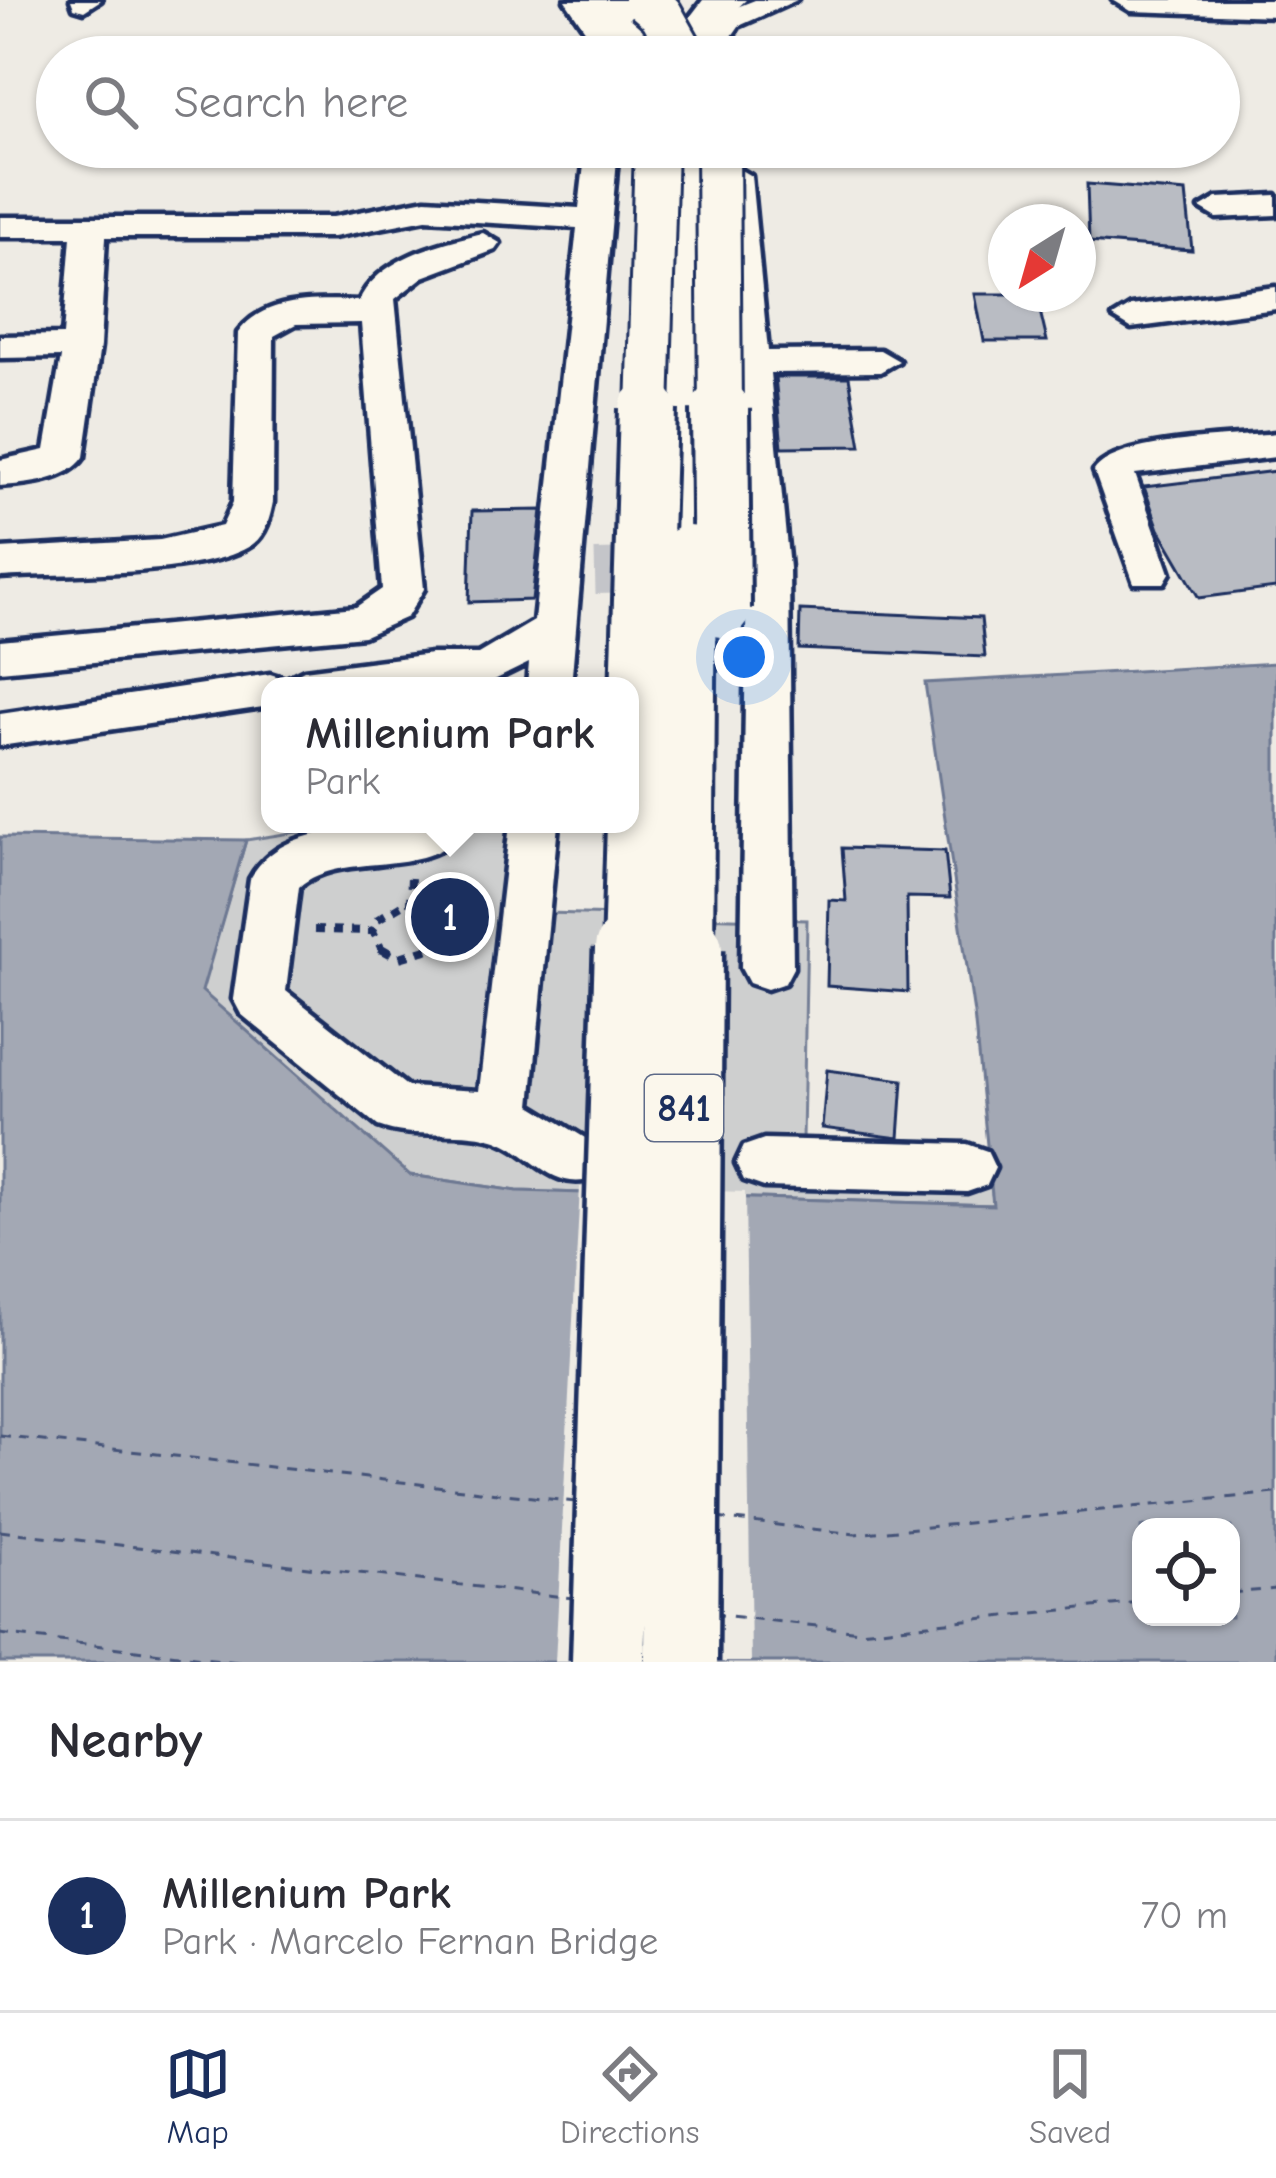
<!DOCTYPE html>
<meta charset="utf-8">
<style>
:root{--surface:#fff;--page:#f7f7f7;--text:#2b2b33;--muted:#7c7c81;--line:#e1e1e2;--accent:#1b2f5e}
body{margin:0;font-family:"Comic Neue",sans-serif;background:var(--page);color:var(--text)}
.controls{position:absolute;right:36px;bottom:36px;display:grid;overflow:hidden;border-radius:24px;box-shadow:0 3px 9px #0004}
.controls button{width:108px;height:108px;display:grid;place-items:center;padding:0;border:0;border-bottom:3px solid var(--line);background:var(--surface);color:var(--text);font:60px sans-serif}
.compass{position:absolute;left:988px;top:204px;width:108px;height:108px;border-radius:50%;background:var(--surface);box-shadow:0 3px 9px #0004;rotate:217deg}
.you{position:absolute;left:744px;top:657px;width:42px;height:42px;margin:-30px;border:9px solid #fff;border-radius:50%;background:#1a73e8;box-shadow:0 0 0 18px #1a73e833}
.badge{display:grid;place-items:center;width:78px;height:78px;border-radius:50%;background:var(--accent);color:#fff;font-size:39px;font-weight:700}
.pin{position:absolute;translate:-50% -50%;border:6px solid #fff;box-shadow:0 3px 12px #0006}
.popup{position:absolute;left:261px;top:677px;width:378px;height:156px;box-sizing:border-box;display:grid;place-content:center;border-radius:24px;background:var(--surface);filter:drop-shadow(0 3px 9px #0005);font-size:39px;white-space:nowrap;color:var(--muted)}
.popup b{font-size:45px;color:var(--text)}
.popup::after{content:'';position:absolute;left:50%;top:100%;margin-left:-24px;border:24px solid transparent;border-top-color:var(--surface)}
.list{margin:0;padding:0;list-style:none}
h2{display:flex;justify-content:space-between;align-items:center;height:156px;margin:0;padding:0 48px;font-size:51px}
h2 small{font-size:39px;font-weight:400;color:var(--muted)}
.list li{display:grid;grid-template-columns:78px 1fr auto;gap:36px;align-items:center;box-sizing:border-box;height:192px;padding:0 48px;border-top:3px solid var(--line)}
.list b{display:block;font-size:45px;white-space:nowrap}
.list p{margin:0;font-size:39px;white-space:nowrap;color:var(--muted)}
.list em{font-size:39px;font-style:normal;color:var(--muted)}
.icon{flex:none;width:66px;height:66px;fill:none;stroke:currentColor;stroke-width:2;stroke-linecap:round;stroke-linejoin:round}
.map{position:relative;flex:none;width:1276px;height:1662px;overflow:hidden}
.search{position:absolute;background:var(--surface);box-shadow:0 3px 9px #0004;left:36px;right:36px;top:36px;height:132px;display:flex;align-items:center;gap:30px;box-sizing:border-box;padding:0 42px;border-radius:66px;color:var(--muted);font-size:45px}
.sheet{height:348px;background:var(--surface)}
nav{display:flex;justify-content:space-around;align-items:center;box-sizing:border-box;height:168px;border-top:3px solid var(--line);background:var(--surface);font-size:33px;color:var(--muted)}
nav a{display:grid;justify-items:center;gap:6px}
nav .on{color:var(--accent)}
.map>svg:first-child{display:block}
.green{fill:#cecfcf;stroke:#747f96;stroke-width:3}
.water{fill:#a3a8b4;stroke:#6d7892;stroke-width:3;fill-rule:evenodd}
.pier{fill:#eeebe4}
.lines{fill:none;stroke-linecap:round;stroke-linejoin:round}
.ferry{stroke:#445378;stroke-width:3;stroke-dasharray:10 9;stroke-linecap:butt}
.building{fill:#b9bcc3;stroke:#1b2f5e;stroke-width:3}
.minor-tunnel{stroke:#c4c5c9;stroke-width:44;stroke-dasharray:44 22;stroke-linecap:butt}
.minor-casing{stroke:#1b2f5e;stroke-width:9}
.major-casing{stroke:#1b2f5e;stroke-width:9}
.path-far1{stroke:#1b2f5e;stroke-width:8;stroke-dasharray:9 9;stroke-linecap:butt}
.path{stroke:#1b2f5e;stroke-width:9;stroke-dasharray:10 10;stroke-linecap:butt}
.minor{fill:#fbf7ec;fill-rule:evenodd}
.major{fill:#fbf7ec;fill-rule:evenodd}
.major-bridge-far2-casing{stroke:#1b2f5e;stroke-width:48;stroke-linecap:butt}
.major-bridge-far1-casing{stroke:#1b2f5e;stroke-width:64;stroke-linecap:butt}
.major-bridge-casing{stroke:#1b2f5e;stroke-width:81;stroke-linecap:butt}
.major-bridge-far2{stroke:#fbf7ec;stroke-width:42}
.major-bridge-far1{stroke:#fbf7ec;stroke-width:56}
.major-bridge{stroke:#fbf7ec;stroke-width:72}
.labels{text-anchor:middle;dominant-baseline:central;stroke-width:9;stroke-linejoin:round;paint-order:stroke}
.shield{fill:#fbf7ec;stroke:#5e6b89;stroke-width:3}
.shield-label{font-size:39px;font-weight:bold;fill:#1b2f5e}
</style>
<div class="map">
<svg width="1276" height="1662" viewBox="0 0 1276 1662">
<rect width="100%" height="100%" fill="#eeebe4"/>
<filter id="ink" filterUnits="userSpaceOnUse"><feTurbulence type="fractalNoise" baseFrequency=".00833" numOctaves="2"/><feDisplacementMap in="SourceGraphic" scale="24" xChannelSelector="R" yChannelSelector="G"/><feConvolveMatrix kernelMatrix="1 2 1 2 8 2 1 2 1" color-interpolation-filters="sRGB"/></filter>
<g filter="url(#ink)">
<path class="green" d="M348,824H553L546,913L807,920L803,1140L985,1152L994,1205L517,1191L409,1175L201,991L246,840Z"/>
<path class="water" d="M1276,663V1662H0V837L246,840L202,991L410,1175L517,1191L993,1205L974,1014L925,683ZM1141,1527H1231V1617H1141Z"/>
<path class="pier" d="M580,1187L745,1192L751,1662H555Z"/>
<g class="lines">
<path class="ferry" d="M0,1436L576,1502
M717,1518L855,1534L1276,1493
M0,1531L573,1598
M1231,1593L1276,1589
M713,1614L860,1631L1141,1602
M0,1634L238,1662"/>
</g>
<path class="building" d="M1087,184L1186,192L1192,250L1089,242Z
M975,294H1036L1047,341H984Z
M775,377H849L861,446L782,447Z
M1276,471V588L1199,598L1159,529L1144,487Z
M542,510L532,600L469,602L472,511Z
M800,610L981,618L985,657L799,649Z
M842,848L945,851L950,898L907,897L908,992L827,986L829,900L846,901Z
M827,1070L903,1080L899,1138L822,1128Z"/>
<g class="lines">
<path class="minor-tunnel" d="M595,572L680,570"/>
<g class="minor-casing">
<path id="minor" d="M71,0H101L84,11L74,8Z
M565,0H595L622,40L621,57H591L592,40Z
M755,0H797L739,26L732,36L735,57H705L702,35L719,14Z
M586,147H618L571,686H527L529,663L486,684L270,686V706L0,746V714L270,674L286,679L304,670L431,654H478L534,621L577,228L426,219L333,237H106L100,346L84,457C68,481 27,484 0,486V460L45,450L61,357L0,358V336L63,335L71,237H0V217H333L426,199L579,208Z
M734,166L751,176L768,351L880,350L899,361L880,372L770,373L789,568L793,968L785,983L767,989L749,983L741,968L747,568L717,176Z
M1276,195V215L1217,218L1200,208L1217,198Z
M483,233L500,243L495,250L423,277L395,299L424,589L407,617L364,636L0,671V641L356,607L382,589L361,323L296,324L274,336L273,502C270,517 266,534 253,544C207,577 59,573 0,577V549L160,540L222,526L233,502L238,333C264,296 318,300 359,301C378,258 441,243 483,233Z
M1276,287V309L1131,328L1113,317L1131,306Z
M1276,433V457L1135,474L1170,573L1164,583H1134L1094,471C1116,438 1235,438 1276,433Z
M402,824H467C434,883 343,848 299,887L286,991L408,1087L479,1091L510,824H558L531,1105L595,1144L603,1161L595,1178C551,1194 531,1150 493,1139C456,1128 415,1140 378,1126L241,1014L233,999L250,879C279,825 349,831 402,824Z
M764,1139L967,1144L987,1151L995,1168L987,1185L967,1192L764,1187L744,1180L736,1163L744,1146Z"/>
</g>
<g class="major-casing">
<path id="major" d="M585,0H625L661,57H623L604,21Z
M703,0H746L720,24L719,57H681L680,30Z
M1113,0H1276V16L1131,11Z
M671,147H711L714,554L706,566L688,571L670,566L662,554Z"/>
</g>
<path class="path-far1" d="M410,905L411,877
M314,930L373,931
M440,933H481
M383,952L373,931L378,919L403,904L432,912L440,933L426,952"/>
<path class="path" d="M382,949L398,958L428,949"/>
<use href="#minor" class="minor"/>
<use href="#major" class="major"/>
<g class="major-bridge-far2-casing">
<path id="major-bridge-far2" d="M645,0L661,14L685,57
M718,147L720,412
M648,412L656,147"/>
</g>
<g class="major-bridge-far1-casing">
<path id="major-bridge-far1" d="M720,409L722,609
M631,952L648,409
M685,952L688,554"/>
</g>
<g class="major-bridge-casing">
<path id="major-bridge" d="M608,1662L631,949
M681,1662L686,949"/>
</g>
<use href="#major-bridge-far2" class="major-bridge-far2"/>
<use href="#major-bridge-far1" class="major-bridge-far1"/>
<use href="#major-bridge" class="major-bridge"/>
</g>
</g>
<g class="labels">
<rect class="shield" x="645" y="1075" width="78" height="66" rx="9"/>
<g class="shield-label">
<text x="684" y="1108">841</text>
</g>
</g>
</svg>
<div class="controls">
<button><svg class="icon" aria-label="locate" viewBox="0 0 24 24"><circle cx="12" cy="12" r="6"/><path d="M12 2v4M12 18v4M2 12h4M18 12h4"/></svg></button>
</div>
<svg class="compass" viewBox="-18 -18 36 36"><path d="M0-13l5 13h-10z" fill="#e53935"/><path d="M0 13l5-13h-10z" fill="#7c7c81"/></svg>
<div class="you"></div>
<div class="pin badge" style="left:450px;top:917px">1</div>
<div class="popup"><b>Millenium Park</b>Park</div>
<div class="search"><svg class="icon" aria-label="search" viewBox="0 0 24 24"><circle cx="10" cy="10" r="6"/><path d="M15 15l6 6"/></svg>Search here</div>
</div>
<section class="sheet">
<h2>Nearby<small></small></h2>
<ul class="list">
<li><span class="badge">1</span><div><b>Millenium Park</b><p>Park · Marcelo Fernan Bridge</p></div><em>70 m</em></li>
</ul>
</section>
<nav>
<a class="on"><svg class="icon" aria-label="map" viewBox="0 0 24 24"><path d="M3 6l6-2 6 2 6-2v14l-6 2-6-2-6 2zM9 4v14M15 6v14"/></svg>Map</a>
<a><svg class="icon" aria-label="directions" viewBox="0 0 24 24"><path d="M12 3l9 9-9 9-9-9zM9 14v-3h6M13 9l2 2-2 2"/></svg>Directions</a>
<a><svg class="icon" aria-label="saved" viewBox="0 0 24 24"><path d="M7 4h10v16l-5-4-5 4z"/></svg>Saved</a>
</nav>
